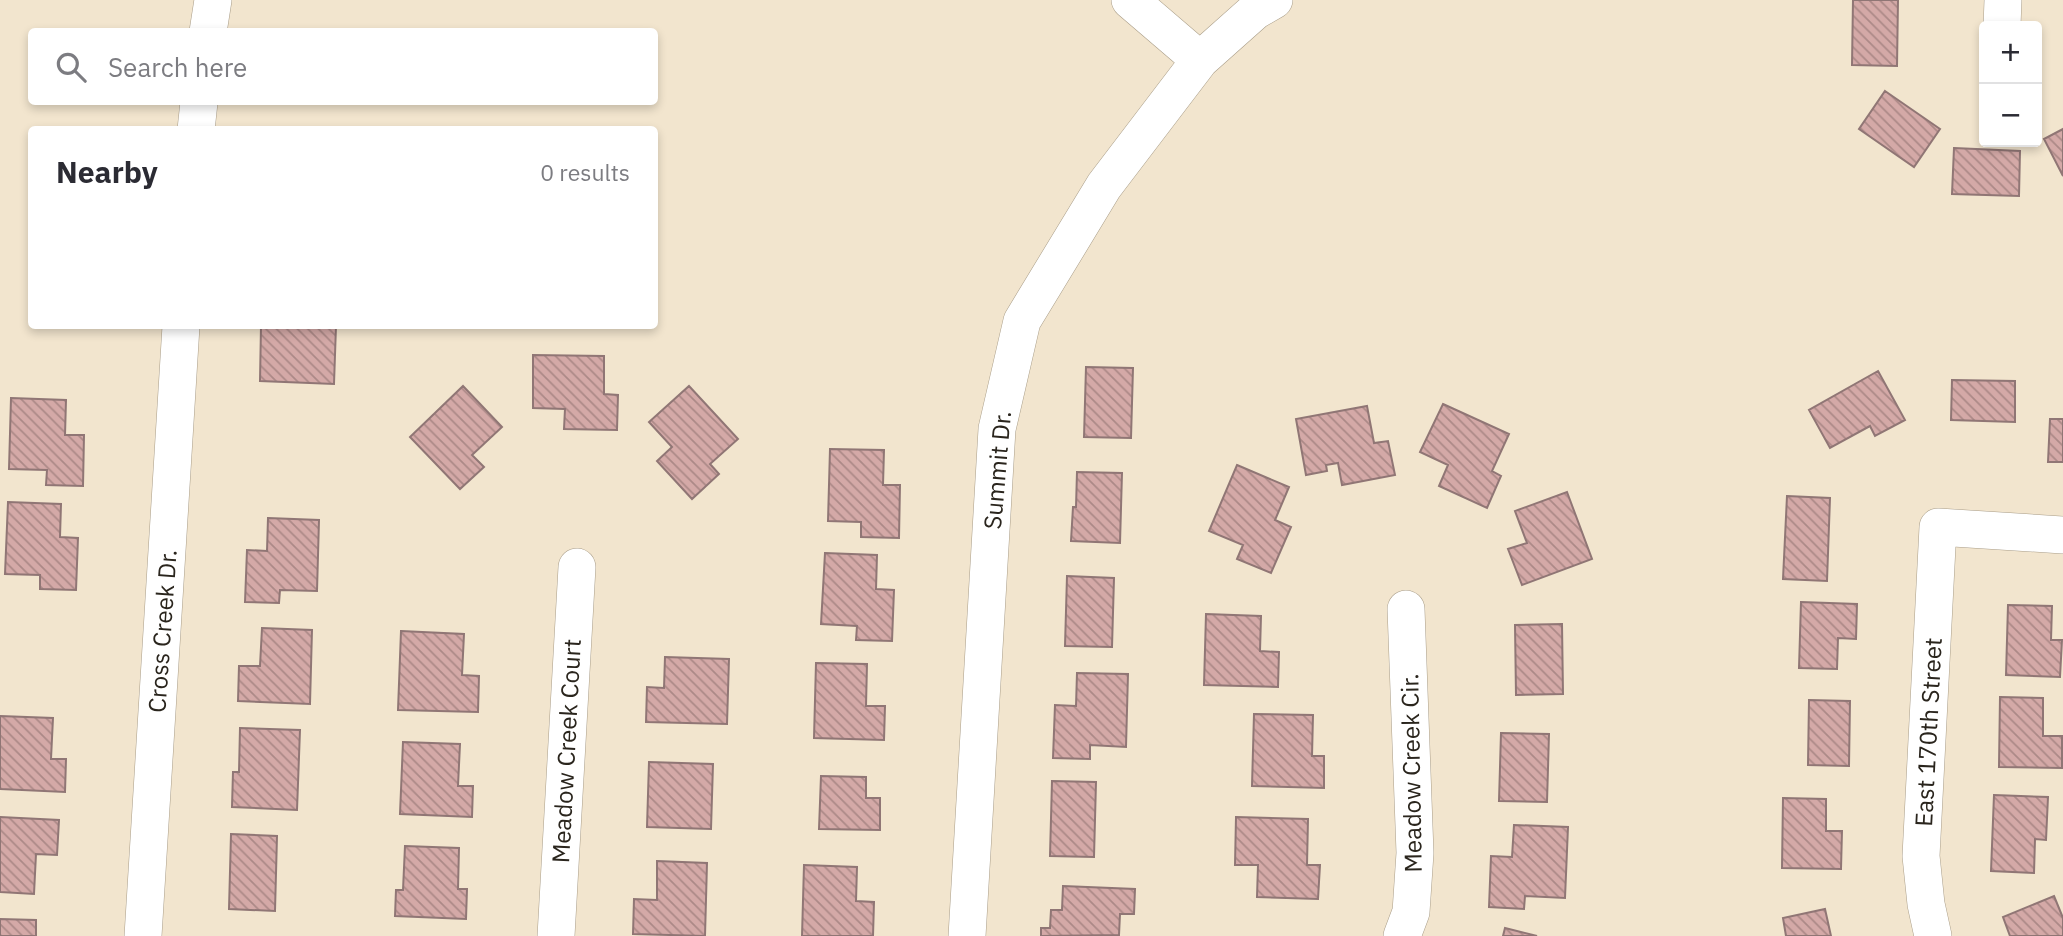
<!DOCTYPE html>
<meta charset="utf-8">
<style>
:root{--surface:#fff;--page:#f2f2f3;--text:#2b2b33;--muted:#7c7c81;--line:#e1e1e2}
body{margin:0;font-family:"IBM Plex Sans",sans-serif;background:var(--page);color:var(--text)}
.controls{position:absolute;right:21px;top:21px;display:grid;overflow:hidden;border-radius:7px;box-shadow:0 4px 10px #0003}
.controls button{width:63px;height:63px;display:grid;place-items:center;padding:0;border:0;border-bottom:2px solid var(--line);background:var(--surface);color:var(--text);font:35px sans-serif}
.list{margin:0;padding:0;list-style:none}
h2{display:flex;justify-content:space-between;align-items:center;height:91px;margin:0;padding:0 28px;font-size:30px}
h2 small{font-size:23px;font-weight:400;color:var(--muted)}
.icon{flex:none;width:38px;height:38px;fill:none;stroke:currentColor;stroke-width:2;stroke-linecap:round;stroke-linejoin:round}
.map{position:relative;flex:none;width:2063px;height:936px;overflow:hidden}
.search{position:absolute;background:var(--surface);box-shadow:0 4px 10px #0003;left:28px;top:28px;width:630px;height:77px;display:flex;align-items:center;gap:18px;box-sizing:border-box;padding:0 24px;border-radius:7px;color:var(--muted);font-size:26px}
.panel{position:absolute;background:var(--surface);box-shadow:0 4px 10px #0003;left:28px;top:126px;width:630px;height:203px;border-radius:7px}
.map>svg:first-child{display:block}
.building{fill:url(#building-back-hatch);stroke:#907675;stroke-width:2}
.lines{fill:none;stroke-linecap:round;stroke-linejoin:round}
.minor-casing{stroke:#a99d88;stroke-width:38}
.minor{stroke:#fff;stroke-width:37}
.labels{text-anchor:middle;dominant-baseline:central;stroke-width:6;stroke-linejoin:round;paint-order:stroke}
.street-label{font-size:24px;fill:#2a251d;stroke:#fff}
</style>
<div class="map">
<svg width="2063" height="936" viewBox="0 0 2063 936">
<defs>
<pattern id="building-back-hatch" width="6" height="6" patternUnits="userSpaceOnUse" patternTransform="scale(1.75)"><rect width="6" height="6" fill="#d4a9a7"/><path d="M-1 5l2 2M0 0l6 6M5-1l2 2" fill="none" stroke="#ac8987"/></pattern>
</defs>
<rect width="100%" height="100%" fill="#f2e5ce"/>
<path class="building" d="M1853,0H1898L1897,66L1852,65Z
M1885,91L1940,129L1914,167L1859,129Z
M2063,129V176L2044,139Z
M1954,148L2020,151L2019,196L1952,194Z
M261,326H336L334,384L260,381Z
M533,355L604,356V394L618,395L617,430L564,429L565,409L533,408Z
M1086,367L1133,368L1131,438L1084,437Z
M1878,371L1905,420L1875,436L1870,426L1830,448L1809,410Z
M1952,380L2015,381V422L1951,420Z
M463,386L502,427L472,455L484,467L460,489L410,437Z
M689,386L738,439L710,464L719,474L692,499L657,461L672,447L649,422Z
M11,398L66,400L65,435H84L83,486L46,485L47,470L9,469Z
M1443,404L1509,434L1492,471L1501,476L1487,508L1439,486L1448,465L1420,452Z
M1367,406L1374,443L1388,441L1395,475L1342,485L1338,463L1326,465L1327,471L1306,475L1296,419Z
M2050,419H2063V462H2048Z
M830,449L884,450L883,485H900L899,538L861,537V522L828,521Z
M1237,465L1289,487L1275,520L1291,527L1271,573L1237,559L1243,545L1209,531Z
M1077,472L1122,473L1120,543L1071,541L1073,507H1076Z
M1567,492L1592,559L1522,585L1508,549L1527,543L1515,511Z
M1787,496L1830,498L1827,581L1783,579Z
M8,502L61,504L60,537L78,538L76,590L40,589V575L5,574Z
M268,518L319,520L317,591L280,590L279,603L245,602L247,550L267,551Z
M825,553L877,555L876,589L894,590L892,641L856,640L857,626L821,624Z
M1067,576L1114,578L1112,647L1065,646Z
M1801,602L1857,604L1856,639L1838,638L1837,669L1799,668Z
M2008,605L2052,606L2051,640H2062L2060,677L2006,675Z
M1206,614L1261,616L1260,651L1279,652L1278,687L1204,685Z
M1562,624L1563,694L1516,695L1515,625Z
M262,628L312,630L310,704L238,701L239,666H260Z
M401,631L464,634L462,675L479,676L478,712L398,710Z
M665,657L729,659L727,724L646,722L647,687L664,688Z
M816,663L867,664L866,706H885L884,740L814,738Z
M1077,673L1128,674L1126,747L1090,745V759L1053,758L1055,705L1076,706Z
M2000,697L2043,698V736H2062V768L1999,767Z
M1809,700L1850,701L1849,766L1808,765Z
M1254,714L1313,715L1312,756H1324V788L1252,786Z
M0,716L53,718L51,759H66L65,792L0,789Z
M240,728L300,730L297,810L232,807L233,772H239Z
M1501,733L1549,734L1547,802L1499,801Z
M403,742L460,744L458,786H473L472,817L400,814Z
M649,762L713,764L711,829L647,827Z
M821,776L866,777V798H880V830L819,829Z
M1052,781L1096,782L1094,857L1050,856Z
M1994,795L2048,797L2046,840L2035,839L2034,873L1991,871Z
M1783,798L1826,799V831H1842L1841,869L1782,868Z
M0,817L59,820L57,855L36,854L34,894L0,892Z
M1236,817L1308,819L1307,865H1320L1318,899L1257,897L1258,865H1235Z
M1514,825L1568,827L1565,898L1525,896L1524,909L1489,907L1491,856L1512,857Z
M231,834L277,836L275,911L229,909Z
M405,846L459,848L458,889H467L466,919L395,916L396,890H403Z
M657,861L707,863L705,936L633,934L634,899L657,900Z
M804,865L857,867L856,901L874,902L873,936H802Z
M1063,886L1135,889L1134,914H1120L1119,935L1041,936V928H1050L1051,910H1062Z
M2054,896L2063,918V936H2010L2003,917Z
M1825,909L1831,936H1786L1783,918Z
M0,919L36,920V936H0Z
M1505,928L1537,936H1503Z"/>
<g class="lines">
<g class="minor-casing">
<path id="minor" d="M1130,0L1200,60
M2002,26L2003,0
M208,32L213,0
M196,130L199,102
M143,936L181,326
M556,936L577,567
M967,936L997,429L1022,321L1104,186L1200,60L1255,11L1274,0
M1402,936L1411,912L1415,853L1406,609
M1933,936L1926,904L1921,856L1938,527L2063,535"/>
</g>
<use href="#minor" class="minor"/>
</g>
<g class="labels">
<g class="street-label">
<text transform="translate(997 470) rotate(-85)">Summit Dr.</text>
<text transform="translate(162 631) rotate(-86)">Cross Creek Dr.</text>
<text transform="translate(1928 732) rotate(-87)">East 170th Street</text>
<text transform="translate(566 751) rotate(-87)">Meadow Creek Court</text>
<text transform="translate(1411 773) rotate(-91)">Meadow Creek Cir.</text>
</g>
</g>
</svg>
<div class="controls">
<button>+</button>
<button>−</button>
</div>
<div class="search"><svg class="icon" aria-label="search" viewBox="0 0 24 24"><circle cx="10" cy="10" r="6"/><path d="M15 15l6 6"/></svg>Search here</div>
<section class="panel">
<h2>Nearby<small>0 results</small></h2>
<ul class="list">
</ul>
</section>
</div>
